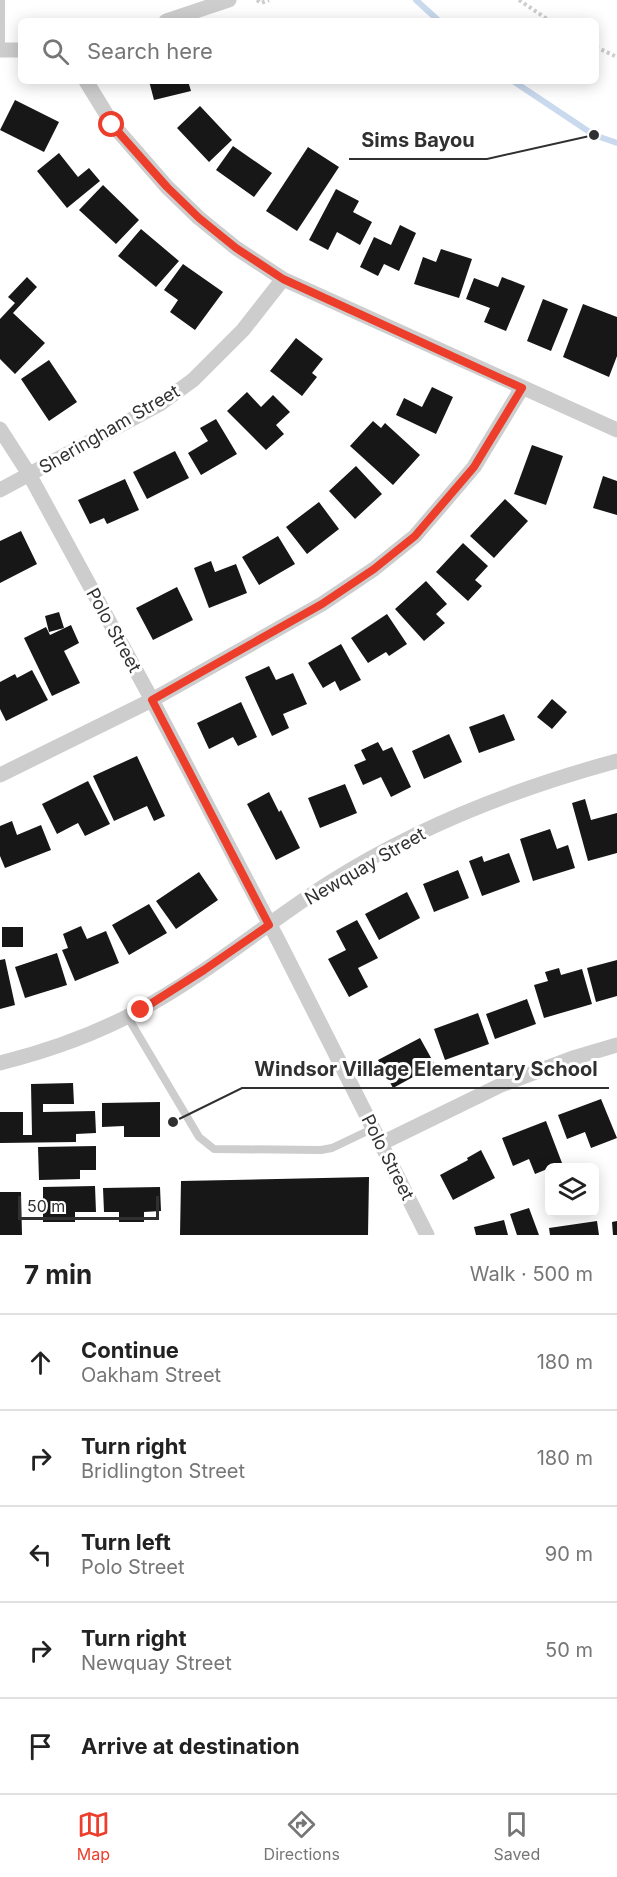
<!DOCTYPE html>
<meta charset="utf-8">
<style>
:root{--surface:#fff;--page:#f6f6f6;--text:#222;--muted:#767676;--line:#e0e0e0;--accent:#ed3e2c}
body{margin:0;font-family:Inter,sans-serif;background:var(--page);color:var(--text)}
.controls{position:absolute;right:18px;bottom:18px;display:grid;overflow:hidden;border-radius:9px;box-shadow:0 3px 15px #0003}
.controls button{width:54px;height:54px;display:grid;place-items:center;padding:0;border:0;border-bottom:2px solid var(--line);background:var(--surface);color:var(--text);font:30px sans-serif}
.scale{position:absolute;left:18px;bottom:15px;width:141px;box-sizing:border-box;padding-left:6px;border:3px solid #303030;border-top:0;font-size:16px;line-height:21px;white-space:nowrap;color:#303030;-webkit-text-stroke:4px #fff;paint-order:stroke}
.stop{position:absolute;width:18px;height:18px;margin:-14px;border:4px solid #ed3e2c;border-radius:50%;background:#fff}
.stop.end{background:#ed3e2c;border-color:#fff;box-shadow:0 2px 6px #0008}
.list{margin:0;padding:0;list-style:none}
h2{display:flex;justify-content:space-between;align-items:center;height:78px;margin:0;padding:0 24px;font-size:26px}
h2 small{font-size:20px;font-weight:400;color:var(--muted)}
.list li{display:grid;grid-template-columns:39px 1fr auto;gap:18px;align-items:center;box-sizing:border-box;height:96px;padding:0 24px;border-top:2px solid var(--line)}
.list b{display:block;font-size:22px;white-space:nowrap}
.list p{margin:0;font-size:20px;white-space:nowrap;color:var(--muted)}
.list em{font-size:20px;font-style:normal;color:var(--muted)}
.icon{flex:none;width:33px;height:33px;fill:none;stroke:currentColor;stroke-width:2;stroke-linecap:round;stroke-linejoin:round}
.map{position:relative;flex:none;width:617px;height:1235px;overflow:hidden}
.search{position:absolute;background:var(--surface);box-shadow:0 3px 15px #0003;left:18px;right:18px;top:18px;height:66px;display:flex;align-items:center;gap:15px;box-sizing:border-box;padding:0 21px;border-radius:9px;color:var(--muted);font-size:22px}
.sheet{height:558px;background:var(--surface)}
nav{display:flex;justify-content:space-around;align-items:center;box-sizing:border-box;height:84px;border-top:2px solid var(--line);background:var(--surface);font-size:16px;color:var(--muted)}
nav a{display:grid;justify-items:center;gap:3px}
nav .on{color:var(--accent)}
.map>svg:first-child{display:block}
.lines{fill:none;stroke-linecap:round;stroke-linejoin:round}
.stream{stroke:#c9d9ee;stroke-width:6}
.building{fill:#171717}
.path{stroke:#cdcdcd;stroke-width:4;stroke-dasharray:3 3;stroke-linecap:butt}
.lane{stroke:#cdcdcd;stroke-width:8}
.street{stroke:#cdcdcd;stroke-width:15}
.route{stroke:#ed3e2c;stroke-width:8}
.labels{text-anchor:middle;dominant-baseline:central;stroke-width:6;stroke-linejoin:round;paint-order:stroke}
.street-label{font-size:18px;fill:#303030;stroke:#fff}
.leader{fill:none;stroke:#303030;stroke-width:2}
.callout-dot{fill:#303030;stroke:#fff;stroke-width:2}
.callout-label{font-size:20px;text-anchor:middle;font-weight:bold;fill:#303030;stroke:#fff;stroke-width:6;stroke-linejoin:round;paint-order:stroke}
</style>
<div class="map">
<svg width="617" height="1235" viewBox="0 0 617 1235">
<rect width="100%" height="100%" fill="#fff"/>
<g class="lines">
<path class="stream" d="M416,0L439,21
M513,81L594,135L617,143"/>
</g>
<path class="building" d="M149,81H188L191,91L154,100Z
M15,100L59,122L44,152L0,130Z
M200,106L232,140L209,162L177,128Z
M233,146L272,173L254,197L216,170Z
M308,147L339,167L297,231L266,211Z
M59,153L78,177L89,168L100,181L67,208L37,171Z
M103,185L139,220L116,244L79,210Z
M336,189L359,201L353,212L372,222L360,245L337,232L328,250L309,240Z
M400,225L416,233L399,271L384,264L378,276L360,267L374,237L391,245Z
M141,229L179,261L156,287L118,256Z
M441,249L472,259L459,298L414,284L423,257L436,262Z
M183,264L223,292L195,330L170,312L178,300L164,290Z
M27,277L37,287L13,313L45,343L15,374L0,359V319L15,303L8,297Z
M502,277L525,286L506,331L484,322L490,308L466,299L474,278L498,287Z
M543,299L568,309L551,351L527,341Z
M583,304L617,317V356L609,377L563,357Z
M296,338L323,359L312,373L317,377L302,396L270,371Z
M49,360L77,402L49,421L21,379Z
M432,387L453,397L436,434L396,415L404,398L422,407Z
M247,392L261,407L273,395L290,412L276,425L284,434L266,450L227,411Z
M216,419L237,454L201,475L188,453L208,441L200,428Z
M373,421L381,428L385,423L420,455L393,485L350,446Z
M532,445L563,456L546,505L514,494Z
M175,451L189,478L147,499L133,472Z
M356,466L382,494L355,519L329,491Z
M603,476L617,481V515L593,508Z
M125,479L139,510L107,524L104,518L90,524L78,500Z
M505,499L528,521L494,558L470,536Z
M319,502L339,529L307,554L286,527Z
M21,531L37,564L0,583V541Z
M278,536L295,564L259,585L242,557Z
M463,543L488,566L475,580L482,586L468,601L436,572Z
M211,561L215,572L236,564L247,593L209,608L194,568Z
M426,581L447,604L436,614L445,623L424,641L395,609Z
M177,587L193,620L153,640L136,608Z
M59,612L64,628L49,632L45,616Z
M387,614L407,644L389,656L386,652L368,663L351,638Z
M71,625L79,643L64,651L80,683L52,696L24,638L46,627L50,635Z
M341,644L361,680L340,691L335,681L323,688L308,663Z
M269,666L276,680L293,673L307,704L283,714L289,728L272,736L245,677Z
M32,670L48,700L6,721L0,709V682L15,674L17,678Z
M552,699L567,712L552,729L537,717Z
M241,702L257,737L238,746L233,737L209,749L197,723Z
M504,714L515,740L479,753L469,727Z
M449,734L462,762L424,779L412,751Z
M378,742L383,751L392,747L411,787L391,797L381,777L363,785L354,765L366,760L361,750Z
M137,756L165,816L154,821L147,806L114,821L93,776Z
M88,781L110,824L85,836L78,823L57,834L42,804Z
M345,784L357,813L320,828L308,798Z
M269,792L279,812L281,810L300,848L276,860L247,804Z
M585,799L591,820L617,813V853L588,861L572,803Z
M12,821L17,835L41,825L51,850L5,868L0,856V826Z
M550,829L557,849L568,845L575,868L533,881L520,839Z
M509,853L520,882L482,896L469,861L482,856L484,862Z
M458,870L469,898L434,912L423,884Z
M199,872L218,900L176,929L156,901Z
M407,892L420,918L379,940L365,914Z
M149,904L167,933L129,955L112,925Z
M357,920L378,958L358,968L368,987L349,997L328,959L346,950L336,931Z
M81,926L87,939L106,931L119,963L75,981L62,950L68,948L63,934Z
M2,927H23V947H2Z
M57,953L67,985L25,998L15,967Z
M5,959L15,1005L0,1009V960Z
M617,960V996L596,1002L587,968Z
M559,968L561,975L582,969L592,1004L544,1018L534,985L548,981L545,972Z
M527,999L536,1024L495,1039L486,1014Z
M478,1013L489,1044L445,1060L434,1029Z
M420,1038L435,1065L393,1088L378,1060Z
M73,1083L74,1104H43V1112L95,1111L96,1133L76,1134V1142L0,1143V1112H23V1135H32L31,1084Z
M601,1099L617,1138L591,1148L585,1132L567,1139L558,1115Z
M160,1102V1137H124V1126L102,1127V1103Z
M546,1121L562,1163L535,1174L529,1159L513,1166L502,1138Z
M96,1146V1170H80V1179L39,1180L38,1147Z
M481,1150L495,1178L453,1200L440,1175L468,1160L467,1158Z
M369,1177L368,1235H180L181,1181Z
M95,1186L96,1212H75V1222H43V1187Z
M160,1187L161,1211L144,1212V1222H119V1212H104L103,1188Z
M0,1192H21L22,1235H0Z
M529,1208L539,1235H517L510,1214Z
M504,1220L508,1235H476L474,1227Z
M597,1221L599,1235H550L549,1228Z
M617,1221V1235H613L612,1222Z"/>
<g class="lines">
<path class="path" d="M257,0L261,3L269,0
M519,0L550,21
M596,47L617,57"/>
<path class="lane" d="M1,50V0
M127,1016L199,1137L214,1149L321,1150L332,1148L374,1128"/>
<path class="street" d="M166,21L229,0
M0,50H21
M86,81L113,125L167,187L199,218L236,248L283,279L617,430
M0,429L29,474L152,700L279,942L427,1235
M0,490L160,404L193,380L243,330L283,279
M0,775L152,700L322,604L374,569L415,536L474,467L522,388
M0,1063C48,1051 96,1034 140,1010C207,974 265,924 329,883C417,827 517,788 617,761
M382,1143L501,1085L573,1058L617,1045"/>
</g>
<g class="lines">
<path class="route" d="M112,125L167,187L199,218L236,248L283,279L522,388L474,467L415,536L374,569L322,604L152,700L269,925L204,970L141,1010"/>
</g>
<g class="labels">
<g class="street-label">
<text transform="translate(109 429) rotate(-30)">Sheringham Street</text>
<text transform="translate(114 630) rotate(61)">Polo Street</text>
<text transform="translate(365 866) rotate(-30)">Newquay Street</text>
<text transform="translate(388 1157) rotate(63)">Polo Street</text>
</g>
</g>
<path class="leader" d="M594 135L487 159H349M173 1122L242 1088H609"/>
<g class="callout-dot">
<circle cx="594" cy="135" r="6"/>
<circle cx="173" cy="1122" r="6"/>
</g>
<g class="callout-label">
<text x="418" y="147">Sims Bayou</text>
<text x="426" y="1076">Windsor Village Elementary School</text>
</g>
</svg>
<div class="controls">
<button><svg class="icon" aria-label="layers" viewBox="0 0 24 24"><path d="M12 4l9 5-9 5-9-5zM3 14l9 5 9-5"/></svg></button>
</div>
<div class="scale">50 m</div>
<div class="stop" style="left:112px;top:125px"></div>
<div class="stop end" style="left:141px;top:1010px"></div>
<div class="search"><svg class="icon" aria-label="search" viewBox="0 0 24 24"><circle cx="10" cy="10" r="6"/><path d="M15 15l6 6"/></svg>Search here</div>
</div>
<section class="sheet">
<h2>7 min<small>Walk · 500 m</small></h2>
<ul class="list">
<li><svg class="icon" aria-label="ahead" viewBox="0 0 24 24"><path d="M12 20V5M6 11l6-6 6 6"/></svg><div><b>Continue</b><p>Oakham Street</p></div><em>180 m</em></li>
<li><svg class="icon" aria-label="right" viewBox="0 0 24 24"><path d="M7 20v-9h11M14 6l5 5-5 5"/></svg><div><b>Turn right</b><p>Bridlington Street</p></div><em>180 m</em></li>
<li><svg class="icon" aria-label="left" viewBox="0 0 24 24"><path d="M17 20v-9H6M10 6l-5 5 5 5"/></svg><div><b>Turn left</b><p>Polo Street</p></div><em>90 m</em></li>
<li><svg class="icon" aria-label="right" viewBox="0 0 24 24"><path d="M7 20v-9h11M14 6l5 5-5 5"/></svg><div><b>Turn right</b><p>Newquay Street</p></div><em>50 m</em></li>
<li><svg class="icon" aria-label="arrive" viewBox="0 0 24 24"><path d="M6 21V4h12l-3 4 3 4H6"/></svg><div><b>Arrive at destination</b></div></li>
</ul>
</section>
<nav>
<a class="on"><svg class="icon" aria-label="map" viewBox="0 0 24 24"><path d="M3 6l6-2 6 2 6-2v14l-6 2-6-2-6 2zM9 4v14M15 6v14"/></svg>Map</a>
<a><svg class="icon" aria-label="directions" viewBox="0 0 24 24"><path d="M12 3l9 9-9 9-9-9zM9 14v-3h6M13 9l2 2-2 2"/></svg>Directions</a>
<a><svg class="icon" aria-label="saved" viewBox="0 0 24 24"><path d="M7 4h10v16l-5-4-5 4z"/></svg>Saved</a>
</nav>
